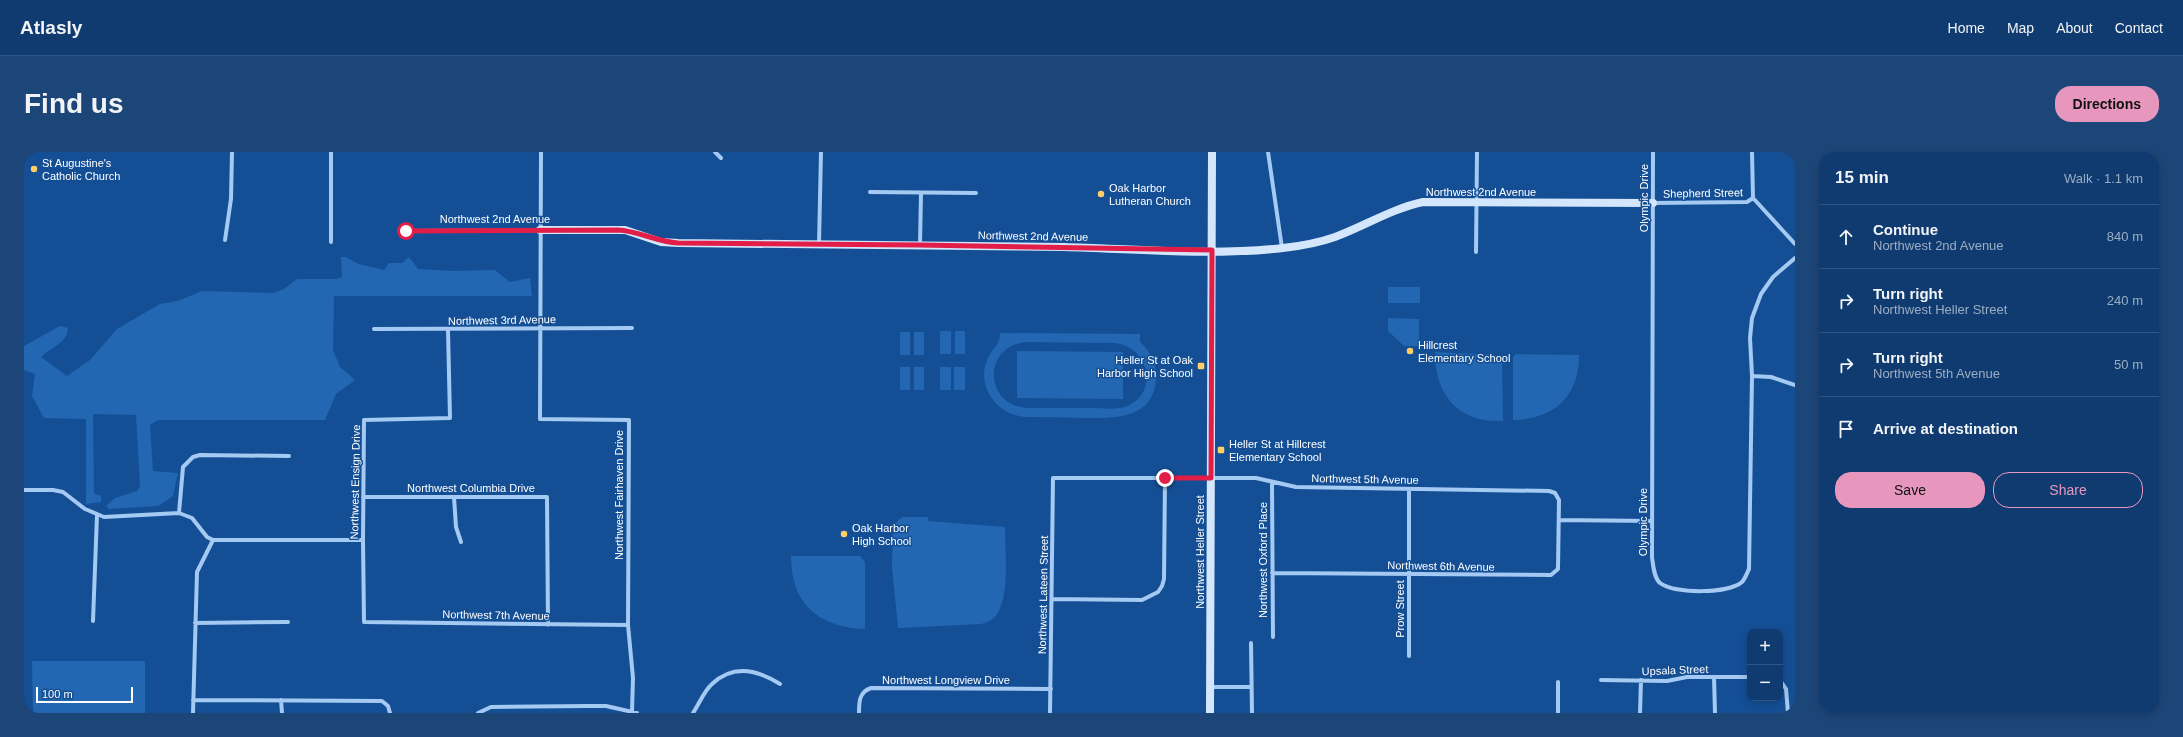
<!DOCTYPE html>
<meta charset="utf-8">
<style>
:root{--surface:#0f3b70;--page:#1d4678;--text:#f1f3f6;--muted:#9badc3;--line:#2f5583;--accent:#e797bd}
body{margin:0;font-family:Arial,sans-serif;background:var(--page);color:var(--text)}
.controls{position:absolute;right:12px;bottom:12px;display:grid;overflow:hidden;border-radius:8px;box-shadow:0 2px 10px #0003}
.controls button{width:36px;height:36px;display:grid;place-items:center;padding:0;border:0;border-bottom:1px solid var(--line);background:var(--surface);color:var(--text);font:20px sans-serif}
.scale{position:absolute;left:12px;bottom:10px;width:97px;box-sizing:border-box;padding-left:4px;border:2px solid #fff;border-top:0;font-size:11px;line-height:14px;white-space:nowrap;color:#fff;-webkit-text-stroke:3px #144f95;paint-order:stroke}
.stop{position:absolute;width:12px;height:12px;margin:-9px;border:3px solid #e11d48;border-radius:50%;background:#fff}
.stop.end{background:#e11d48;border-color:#fff;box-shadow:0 1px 4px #0008}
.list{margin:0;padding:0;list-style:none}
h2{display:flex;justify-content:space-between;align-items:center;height:52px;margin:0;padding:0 16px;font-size:17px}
h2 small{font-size:13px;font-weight:400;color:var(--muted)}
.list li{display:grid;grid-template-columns:26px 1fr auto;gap:12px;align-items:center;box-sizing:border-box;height:64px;padding:0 16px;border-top:1px solid var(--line)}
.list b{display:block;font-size:15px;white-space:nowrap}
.list p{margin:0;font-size:13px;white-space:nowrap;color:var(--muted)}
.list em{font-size:13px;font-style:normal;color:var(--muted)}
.actions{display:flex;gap:8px;padding:12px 16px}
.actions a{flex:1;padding:9px 0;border:1px solid var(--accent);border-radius:16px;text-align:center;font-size:14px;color:var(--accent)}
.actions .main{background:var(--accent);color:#111}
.icon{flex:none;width:22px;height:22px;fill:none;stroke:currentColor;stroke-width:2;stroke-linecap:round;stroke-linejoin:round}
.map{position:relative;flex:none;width:1771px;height:561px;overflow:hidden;border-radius:16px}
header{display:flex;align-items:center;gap:24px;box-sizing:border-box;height:56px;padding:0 20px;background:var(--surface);border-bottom:1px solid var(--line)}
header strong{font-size:19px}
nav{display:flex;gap:22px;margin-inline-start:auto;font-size:14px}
.intro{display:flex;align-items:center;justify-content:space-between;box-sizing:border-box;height:96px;padding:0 24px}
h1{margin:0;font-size:28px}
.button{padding:10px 18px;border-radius:16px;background:var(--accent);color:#111;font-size:14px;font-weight:700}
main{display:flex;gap:24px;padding:0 24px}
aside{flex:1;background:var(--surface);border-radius:16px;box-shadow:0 2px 10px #0003}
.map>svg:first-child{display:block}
.green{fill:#2367b2;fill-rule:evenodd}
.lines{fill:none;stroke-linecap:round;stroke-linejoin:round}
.street{stroke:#a4c9f2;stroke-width:4}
.secondary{stroke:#d3e6fc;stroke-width:8}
.route{stroke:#e11d48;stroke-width:5}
.poi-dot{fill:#ffcf65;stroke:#144f95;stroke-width:1.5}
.labels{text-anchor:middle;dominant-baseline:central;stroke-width:3;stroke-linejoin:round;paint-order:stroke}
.poi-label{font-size:11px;fill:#fff;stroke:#144f95;text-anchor:start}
.street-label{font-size:11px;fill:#fff;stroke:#144f95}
</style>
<header>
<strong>Atlasly</strong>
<nav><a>Home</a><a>Map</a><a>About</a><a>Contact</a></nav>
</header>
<div class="intro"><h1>Find us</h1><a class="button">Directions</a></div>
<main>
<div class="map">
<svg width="1771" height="561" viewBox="0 0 1771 561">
<rect width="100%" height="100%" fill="#144f95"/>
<path class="green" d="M317,105H322L334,112L360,118L365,111H378L385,105L394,117L427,119L471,118L486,130L506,126L508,144H310L309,198L316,215L331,228L312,242L301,268H134L126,273L129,319L154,321L149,344L134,354L85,357L82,354L91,346L113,339L116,334L112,263L69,262L70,339L71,342L77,344V350L62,352V267L20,266L8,244L11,222L0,218V194L36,174L44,176C43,192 27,195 17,205L43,224L66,208L93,177L136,152L154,149L178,139L250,141L260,137L273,127H312L318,125Z
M1364,135H1396V151H1364Z
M1364,166L1395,167V194H1380L1364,179Z
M916,179H927V202H916Z
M931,179H941V202H931Z
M876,180H886V203H876Z
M890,180H900V203H890Z
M976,181L1116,182V190C1127,200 1133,213 1132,228C1128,269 1088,266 1057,266C1039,265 1021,265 1002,265C974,263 952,236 963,208C968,195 976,195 976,181ZM1003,190L1090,191C1126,194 1136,242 1101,255C1090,258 1078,256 1067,256C1046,256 1024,256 1002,256C959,252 959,193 1003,190Z
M993,199L1099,200V247L993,246Z
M1411,200L1475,203L1478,206L1479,269C1434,271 1411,243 1411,200Z
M1492,202L1555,203C1555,245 1530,267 1489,268V205Z
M876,215H886V238H876Z
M890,215H900V238H890Z
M916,215H927V238H916Z
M930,215H941V238H930Z
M878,365H904V369L981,375C981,398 986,443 973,462C969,468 964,470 957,472L874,476L868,415L869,374Z
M767,404H836L841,410V477C794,475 767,452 767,404Z
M8,509H121V561H9Z"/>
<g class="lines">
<path class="street" d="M517,0L516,267L605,268L604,473L609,526L608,559
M691,0L697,6
M1244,0L1258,96
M1629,0L1628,405C1629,413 1630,426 1636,431C1651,442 1704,442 1718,430C1721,427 1723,421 1725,417L1728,224L1726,186L1728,166L1737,142L1749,125L1771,106
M1728,0L1729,46
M846,40L952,41
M1729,46L1771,92
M1629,51L1723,50L1729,46
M382,79L516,78
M201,88L207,47L208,0
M307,90V0
M795,92L797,0
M896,93L897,41
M1452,100L1453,0
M350,177L608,176
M424,178L426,266L340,268L339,388L340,470L604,473
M1728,224L1747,225L1771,233
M1248,331L1249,485
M0,338H29L39,340L61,357L80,365L155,361L168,366L183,385L189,388H339
M1385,338V504
M339,345H523L524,473
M430,345L432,375L437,390
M155,361L159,315L169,305L176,303L265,304
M1535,368L1628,369
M1028,447L1118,448L1134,440L1138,434L1140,427L1141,326
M69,469L73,363
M171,471L264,470
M1227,491L1228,561
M1690,525L1691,561
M1577,528L1643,529L1663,525H1726
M1756,528L1762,537L1764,561
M1186,535H1227
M169,548L358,549L364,554L366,561
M257,548L258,561
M169,561L173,420L189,388
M454,561L467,555L564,554H582L613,561
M669,561C675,552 680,539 688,532C709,512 734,518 756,532
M835,561C835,550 835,540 847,536L1027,537
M1026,561L1029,326H1232L1272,335L1525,339L1531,341L1535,348L1534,417L1527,423L1248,421
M1534,561V530
M1616,561L1617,528"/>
<path class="secondary" d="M516,78H601L637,90L654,91C782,92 911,93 1040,95C1111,97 1188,104 1259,96C1277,94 1294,91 1311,85C1341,74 1367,57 1399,50L1629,51
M1186,561L1188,0"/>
</g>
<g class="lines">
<path class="route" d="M382,79L594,78C615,79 633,90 654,91L896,93L1188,98L1187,326H1141"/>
</g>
<g class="poi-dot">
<circle cx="10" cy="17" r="4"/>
<circle cx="1077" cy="42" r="4"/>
<circle cx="1386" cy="199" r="4"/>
<rect x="1173" y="210" width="8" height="8" rx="2"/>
<rect x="1193" y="294" width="8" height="8" rx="2"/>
<circle cx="820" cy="382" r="4"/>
</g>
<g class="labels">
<g class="poi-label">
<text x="18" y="11">St Augustine's<tspan x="18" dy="13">Catholic Church</tspan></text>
<text x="1085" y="36">Oak Harbor<tspan x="1085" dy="13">Lutheran Church</tspan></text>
<text x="1394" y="193">Hillcrest<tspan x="1394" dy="13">Elementary School</tspan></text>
<text x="1169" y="208" text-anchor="end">Heller St at Oak<tspan x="1169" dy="13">Harbor High School</tspan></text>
<text x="1205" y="292">Heller St at Hillcrest<tspan x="1205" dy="13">Elementary School</tspan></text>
<text x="828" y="376">Oak Harbor<tspan x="828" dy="13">High School</tspan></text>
</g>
<g class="street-label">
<text x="1457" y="40">Northwest 2nd Avenue</text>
<text transform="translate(1679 41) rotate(-1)">Shepherd Street</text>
<text transform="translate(1620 46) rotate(-90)">Olympic Drive</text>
<text x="471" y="67">Northwest 2nd Avenue</text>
<text transform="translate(1009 84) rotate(1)">Northwest 2nd Avenue</text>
<text transform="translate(478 168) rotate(-1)">Northwest 3rd Avenue</text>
<text transform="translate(1341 327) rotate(1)">Northwest 5th Avenue</text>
<text transform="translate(331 330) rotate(-89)">Northwest Ensign Drive</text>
<text x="447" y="336">Northwest Columbia Drive</text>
<text transform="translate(595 343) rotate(-90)">Northwest Fairhaven Drive</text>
<text transform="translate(1619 370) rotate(-90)">Olympic Drive</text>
<text transform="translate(1176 400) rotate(-90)">Northwest Heller Street</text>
<text transform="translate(1239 408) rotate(-90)">Northwest Oxford Place</text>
<text transform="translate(1417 414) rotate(1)">Northwest 6th Avenue</text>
<text transform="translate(1019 443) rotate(-89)">Northwest Lateen Street</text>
<text transform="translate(1376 457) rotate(-90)">Prow Street</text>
<text transform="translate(472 463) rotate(1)">Northwest 7th Avenue</text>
<text transform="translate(1651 518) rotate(-2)">Upsala Street</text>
<text x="922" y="528">Northwest Longview Drive</text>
</g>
</g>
</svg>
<div class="controls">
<button>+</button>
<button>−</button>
</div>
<div class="scale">100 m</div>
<div class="stop" style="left:382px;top:79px"></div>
<div class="stop end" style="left:1141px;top:326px"></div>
</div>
<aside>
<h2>15 min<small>Walk · 1.1 km</small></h2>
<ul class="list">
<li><svg class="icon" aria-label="ahead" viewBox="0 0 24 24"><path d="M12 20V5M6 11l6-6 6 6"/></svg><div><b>Continue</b><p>Northwest 2nd Avenue</p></div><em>840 m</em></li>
<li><svg class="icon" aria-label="right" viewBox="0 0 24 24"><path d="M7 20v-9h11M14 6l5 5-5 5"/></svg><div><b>Turn right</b><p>Northwest Heller Street</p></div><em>240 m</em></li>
<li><svg class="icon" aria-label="right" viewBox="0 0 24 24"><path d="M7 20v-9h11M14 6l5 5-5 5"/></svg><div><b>Turn right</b><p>Northwest 5th Avenue</p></div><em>50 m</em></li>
<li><svg class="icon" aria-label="arrive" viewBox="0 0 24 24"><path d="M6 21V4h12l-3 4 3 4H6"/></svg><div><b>Arrive at destination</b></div></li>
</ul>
<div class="actions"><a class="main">Save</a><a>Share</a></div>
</aside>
</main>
